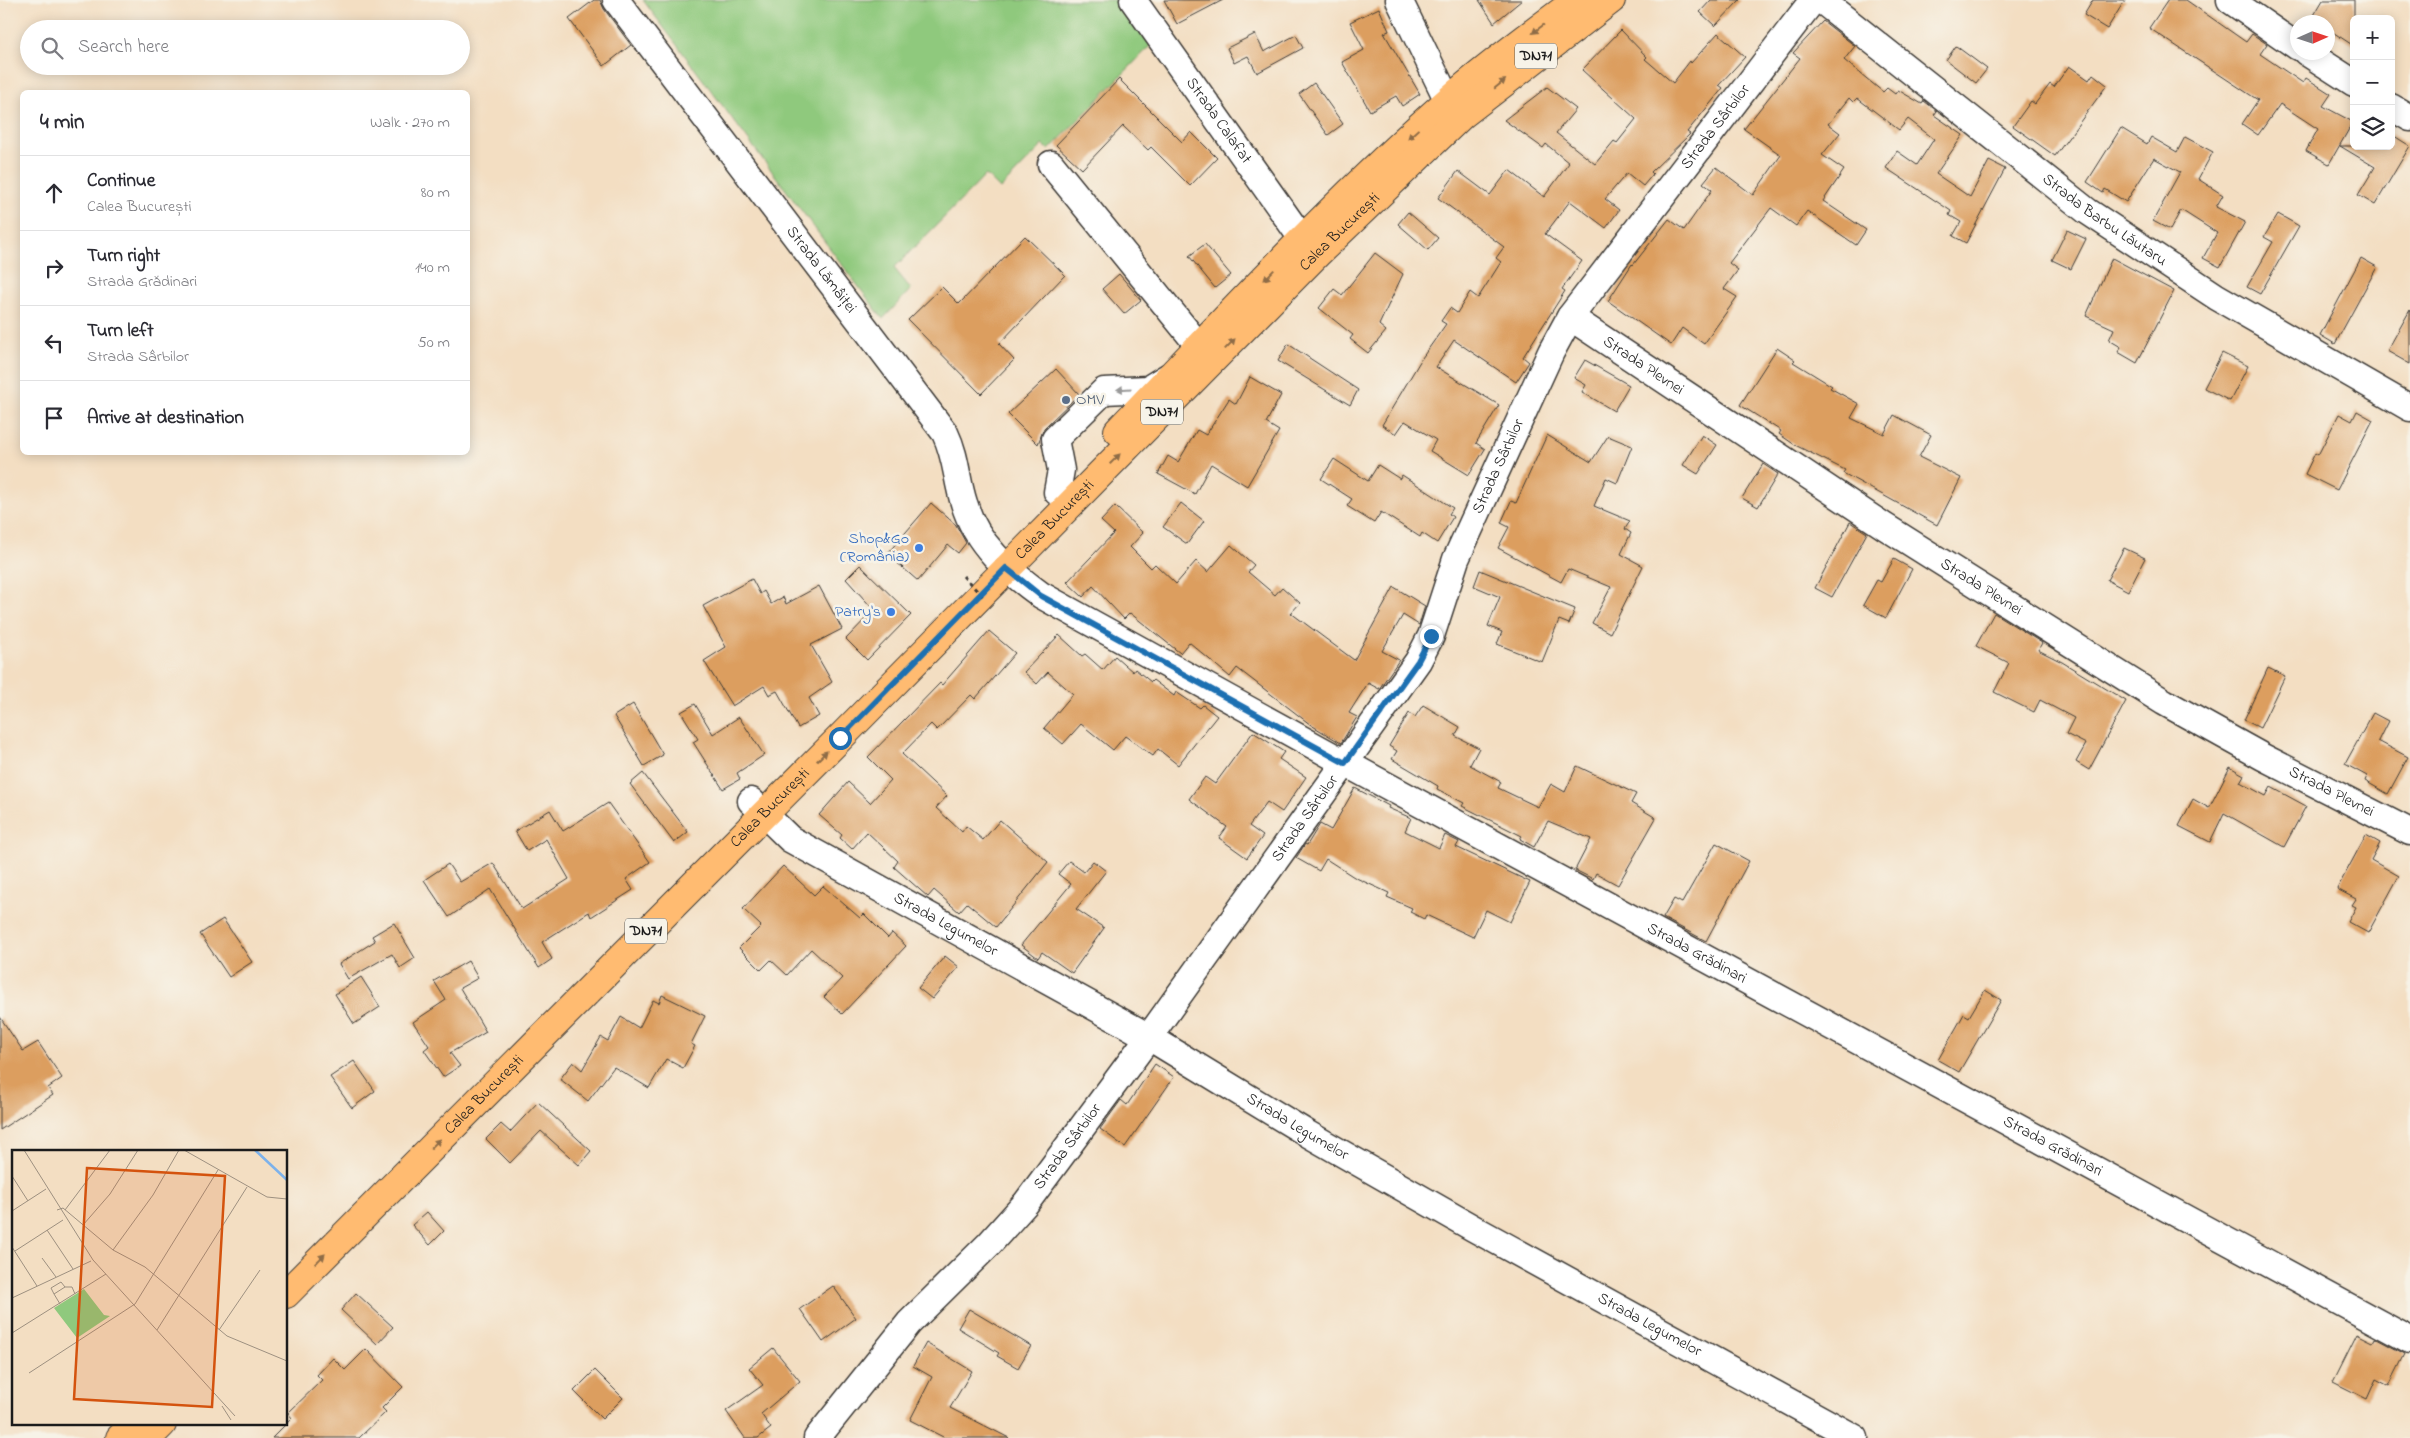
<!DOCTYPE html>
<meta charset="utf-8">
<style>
:root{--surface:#fff;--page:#f2f2f3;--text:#2b2b33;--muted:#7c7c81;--line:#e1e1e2}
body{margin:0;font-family:"Indie Flower",sans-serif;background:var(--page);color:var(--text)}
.controls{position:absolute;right:15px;top:15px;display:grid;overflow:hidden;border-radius:8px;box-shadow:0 2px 12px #0003}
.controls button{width:45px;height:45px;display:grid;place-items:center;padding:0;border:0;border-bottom:1px solid var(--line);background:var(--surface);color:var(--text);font:25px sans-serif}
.compass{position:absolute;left:2290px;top:15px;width:45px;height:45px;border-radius:50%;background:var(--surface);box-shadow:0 2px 12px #0003;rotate:87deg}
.stop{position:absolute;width:15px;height:15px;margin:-11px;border:4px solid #1f6fb2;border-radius:50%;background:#fff}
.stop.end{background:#1f6fb2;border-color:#fff;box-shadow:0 1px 5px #0008}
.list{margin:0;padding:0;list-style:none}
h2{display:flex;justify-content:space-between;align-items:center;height:65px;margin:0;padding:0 20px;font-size:21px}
h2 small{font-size:16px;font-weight:400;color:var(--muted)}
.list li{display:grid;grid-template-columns:32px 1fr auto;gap:15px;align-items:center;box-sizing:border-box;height:75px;padding:0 20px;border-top:1px solid var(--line)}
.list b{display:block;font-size:19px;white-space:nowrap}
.list p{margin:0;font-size:16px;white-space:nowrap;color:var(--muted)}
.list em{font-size:16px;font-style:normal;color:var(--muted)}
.icon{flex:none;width:28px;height:28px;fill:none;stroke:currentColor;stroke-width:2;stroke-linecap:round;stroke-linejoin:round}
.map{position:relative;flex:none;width:2410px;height:1438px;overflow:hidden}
.search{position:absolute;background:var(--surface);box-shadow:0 2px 12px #0003;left:20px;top:20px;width:450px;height:55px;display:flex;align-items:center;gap:12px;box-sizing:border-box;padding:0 18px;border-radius:28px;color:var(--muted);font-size:19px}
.panel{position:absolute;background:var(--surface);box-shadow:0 2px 12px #0003;left:20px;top:90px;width:450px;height:365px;border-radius:8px}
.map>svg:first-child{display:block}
.green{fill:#8fc97d;stroke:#56724c}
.building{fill:#dc9e5f}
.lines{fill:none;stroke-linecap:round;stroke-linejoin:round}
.minor-casing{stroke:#3c3935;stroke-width:29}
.major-casing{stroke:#3c3935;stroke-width:30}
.minor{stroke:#fff;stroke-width:26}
.major{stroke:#ffbb71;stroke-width:28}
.path-bridge{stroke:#3c3935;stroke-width:3;stroke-dasharray:4 4;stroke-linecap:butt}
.oneway{fill:#8e6c46}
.oneway2{fill:#999}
.route{stroke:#1f6fb2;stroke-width:6}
.service-dot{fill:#5c6f8a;stroke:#f7f3e8;stroke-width:2}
.shop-dot{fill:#3f7fe0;stroke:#f7f3e8;stroke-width:2}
.labels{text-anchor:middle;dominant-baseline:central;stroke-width:5;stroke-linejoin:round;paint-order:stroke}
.shield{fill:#f7f3e8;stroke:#5e5c59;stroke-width:1}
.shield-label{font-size:15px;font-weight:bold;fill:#1c1c1c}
.street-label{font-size:16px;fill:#1c1c1c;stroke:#f7f3e8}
.service-label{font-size:16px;fill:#4e5e75;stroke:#f7f3e8;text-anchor:start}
.shop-label{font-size:16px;fill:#366cbe;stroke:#f7f3e8;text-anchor:end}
.inset-river{fill:none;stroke:#7db2eb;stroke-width:2.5}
.inset-road{fill:none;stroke:#9d9080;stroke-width:1}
.view{fill:#d4530e;fill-opacity:0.15;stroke:#d4530e;stroke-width:2.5}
.inset-edge{fill:none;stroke:#1c1c1c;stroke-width:2.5}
</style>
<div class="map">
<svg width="2410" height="1438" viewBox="0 0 2410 1438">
<rect width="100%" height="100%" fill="#f7f3e8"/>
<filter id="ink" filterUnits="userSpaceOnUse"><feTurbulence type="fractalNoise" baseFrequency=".02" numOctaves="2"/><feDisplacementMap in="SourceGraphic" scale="10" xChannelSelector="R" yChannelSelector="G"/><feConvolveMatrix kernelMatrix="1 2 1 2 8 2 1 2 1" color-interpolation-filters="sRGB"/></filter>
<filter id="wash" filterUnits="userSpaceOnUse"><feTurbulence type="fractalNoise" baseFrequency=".0096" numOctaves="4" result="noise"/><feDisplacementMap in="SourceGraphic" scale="20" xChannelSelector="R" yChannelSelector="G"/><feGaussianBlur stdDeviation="1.12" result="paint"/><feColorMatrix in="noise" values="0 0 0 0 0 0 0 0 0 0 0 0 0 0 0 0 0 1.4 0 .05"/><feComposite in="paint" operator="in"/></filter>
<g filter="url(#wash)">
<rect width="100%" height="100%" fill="#f3dec2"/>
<path class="green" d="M643,0H1123L1153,43L1049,150L1043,145L1000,189L986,175L894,268L911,289L883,319Z"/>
<g id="blocks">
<path class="building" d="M594,0H600L604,9L631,45L604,66L569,19Z
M1164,0H1223L1177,24Z
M1479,0H1522L1494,23Z
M1711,0H1740L1715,26L1700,12Z
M2093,0H2125L2107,29L2084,15Z
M2168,0H2186L2246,42L2252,34L2267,44L2260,54L2303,83L2306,78L2331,94L2323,106L2353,122L2329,164L2306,151L2318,129L2280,104L2258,135L2242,124L2258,100L2149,28Z
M2323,0H2354V46L2328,29V22H2310Z
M1379,8L1389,31L1384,33L1420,94L1402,106L1396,96L1370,111L1342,62L1364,50L1350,22Z
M1823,21L1855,46L1844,60L1883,92L1887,88L1895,94L1898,90L1922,104L1924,101L1937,111L1934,115L1963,135L1936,174L1970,197L1989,161L2005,169L1966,243L1953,236L1961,222L1949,215L1951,211L1886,168L1897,151L1917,165L1934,139L1908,119L1899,130L1857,98L1853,102L1849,98L1828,124L1840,133L1822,155L1844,170L1823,201L1866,230L1856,245L1807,211L1796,226L1771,208L1729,263L1738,270L1724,289L1737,297L1704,344L1682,328L1671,345L1608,301L1632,264L1633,265L1669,219L1684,230L1712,190L1703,183L1716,167L1753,195L1781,155L1744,129L1800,58L1793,53Z
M1621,30L1647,57L1645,59L1673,83L1690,61L1691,63L1718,33L1745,57L1719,85L1723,88L1687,132L1690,134L1651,172L1653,174L1643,186L1627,173L1605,199L1619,210L1606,228L1570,201L1545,234L1582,261L1562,289L1565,291L1523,357L1529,362L1516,382L1454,340L1436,367L1499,405L1476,443L1485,449L1469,475L1430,451L1436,440L1405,421L1396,434L1382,425L1422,358L1446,324L1441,321L1450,308L1457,313L1470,292L1478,298L1501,262L1496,258L1504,247L1438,198L1458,171L1490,195L1509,170L1544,197L1569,163L1546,144L1543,148L1504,120L1547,87L1576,109L1556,133L1595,164L1614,141L1617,143L1636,119L1582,70Z
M1255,34L1264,52L1296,35L1303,48L1257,73L1248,56L1234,63L1227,48Z
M1956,46L1987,69L1976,83L1946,60Z
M2069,66L2089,80L2093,74L2107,85L2055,156L2013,126L2031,101L2035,104L2050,84L2054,87Z
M1119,79L1182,142L1191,132L1217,158L1190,186L1151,147L1148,150L1123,126L1082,169L1056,145Z
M1314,83L1343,124L1328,135L1299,94Z
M2121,128L2147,144L2151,137L2177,152L2185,137L2213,152L2198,179L2223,195L2216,207L2245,222L2220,267L2203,258L2217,233L2181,210L2170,230L2153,221L2180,172L2154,158L2126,202L2105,189L2103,193L2087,182Z
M2391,134L2410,146L2375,205L2358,195L2375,167L2340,146H2391Z
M1408,212L1438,238L1428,250L1398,224Z
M2278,214L2299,226L2260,294L2247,287L2273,242L2264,237Z
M2067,230L2086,239L2071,269L2052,260Z
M1025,236L1065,275L999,344L1014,360L981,394L908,320L942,287L959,304Z
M1205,244L1231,275L1215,288L1189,256Z
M1375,253L1403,274L1379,325L1386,331L1368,353L1350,339L1353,335L1319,308L1334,289L1342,295Z
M2112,258L2174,291L2137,363L2118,352L2121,347L2109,340L2114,329L2086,316Z
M2361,258L2377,267L2335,344L2320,335Z
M1119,274L1141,300L1124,314L1102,289Z
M2410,310V364L2387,351Z
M1288,344L1358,390L1350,405L1278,361Z
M1777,348L1795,360L1793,362L1832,386L1830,388L1859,404L1851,418L1884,434L1894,415L1931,435L1919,457L1961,478L1937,525L1843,473L1845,470L1795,445L1779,434L1781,431L1740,405Z
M2222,353L2248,366L2230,401L2204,388Z
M1585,360L1629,385L1614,411L1582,392L1586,385L1574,378Z
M1056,369L1079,394L1044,428L1038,444L1008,414Z
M1250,377L1281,395L1266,423L1279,431L1247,486L1211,464L1195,494L1158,474L1168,456L1178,462L1197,430L1206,435L1229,399L1236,404Z
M2357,411L2373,420L2337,490L2305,474L2315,453L2318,455L2339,414L2352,421Z
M1547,435L1591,462L1608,436L1632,446L1617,483L1606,478L1594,506L1630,521L1625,529L1631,533L1621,554L1643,566L1610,633L1592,623L1611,587L1568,569L1561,582L1498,548L1509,527L1501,523L1511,501L1516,503Z
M1702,435L1717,445L1698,474L1683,465Z
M1334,459L1368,481L1378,465L1400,479L1402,475L1453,508L1449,514L1453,517L1437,543L1422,533L1420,537L1381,512L1374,523L1347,506L1352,499L1321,479Z
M1763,464L1778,474L1758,507L1742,498Z
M931,503L956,525L966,543L958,553L948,545L918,581L887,554Z
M1181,503L1204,521L1187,544L1163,527Z
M1115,506L1143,533L1130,547L1151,568L1155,564L1176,584L1196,561L1208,572L1231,545L1254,565L1248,572L1275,595L1282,587L1300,603L1291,613L1354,660L1394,587L1425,606L1419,625L1403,615L1382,651L1399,660L1379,689L1368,683L1349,713L1357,717L1341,743L1311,725L1237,668L1230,677L1189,642L1180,653L1130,613L1124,619L1093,586L1083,597L1067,582L1114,533L1101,521Z
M1850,522L1867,533L1832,597L1815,588Z
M2124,548L2145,558L2128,591L2107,580Z
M1894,559L1912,569L1886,618L1863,605L1877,580L1881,582Z
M860,565L911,615L867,660L846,639L874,610L846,579Z
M1480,570L1575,609L1569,624L1559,620L1542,662L1497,644L1502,632L1488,626L1500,597L1474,586Z
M752,579L760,594L764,591L771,604L783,597L786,604L819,586L842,629L811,645L832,682L809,698L819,716L798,728L777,691L769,695L764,686L732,706L704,661L726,647L703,606Z
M1994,613L2042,643L2038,650L2062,662L2126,701L2089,770L2076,762L2086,744L2066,734L2074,718L2040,700L2034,712L1994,692L2009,663L1976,646Z
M989,631L1015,653L975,699L971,695L937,730L931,724L902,754L947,796L936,808L962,832L966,826L983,840L1000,820L1048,862L996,927L967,903L959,912L934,890L928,897L894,867L898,861L867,832L852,849L840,838L842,835L819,815L848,782L870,803L891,780L868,757L940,683L942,685Z
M1059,635L1082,656L1085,654L1103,670L1115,656L1133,672L1135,669L1151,682L1153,680L1174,696L1176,692L1200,708L1203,705L1217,716L1178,765L1158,749L1153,756L1125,736L1113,750L1081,724L1063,744L1044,728L1073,694L1048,672L1037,684L1024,672Z
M2268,668L2285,676L2260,728L2244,720Z
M633,704L663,755L644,766L614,716Z
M695,704L713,734L739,717L764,755L737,773L740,779L723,789L693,742L698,739L681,712Z
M1423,705L1460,727L1455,736L1479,748L1470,765L1501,782L1498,788L1538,807L1551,784L1565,792L1577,766L1636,794L1631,803L1656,818L1618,885L1596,873L1593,879L1575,870L1591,839L1548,821L1534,847L1520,839L1522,836L1462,806L1464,803L1437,789L1438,786L1392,759L1397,751L1389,746L1409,713L1415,717Z
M2373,713L2388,721L2378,741L2408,757L2388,794L2365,781L2367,776L2345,764Z
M1253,732L1284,752L1279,759L1306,777L1282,812L1267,802L1249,826L1263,836L1247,858L1219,838L1227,827L1189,799L1205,777L1215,784Z
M2230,767L2244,775L2240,782L2266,796L2271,787L2306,806L2284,847L2224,813L2210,842L2179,826L2193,799L2209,808Z
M643,773L688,832L674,843L630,784Z
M1355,788L1389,806L1388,808L1411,818L1405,831L1439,848L1445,835L1459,842L1456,847L1530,882L1510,922L1486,910L1473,937L1426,915L1424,919L1410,912L1412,908L1387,897L1389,893L1354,877L1326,859L1319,871L1296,858L1305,844L1307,845L1320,824L1331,830Z
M608,803L650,862L626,879L633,890L591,917L589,912L542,942L552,959L539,968L490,889L449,917L424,880L448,864L460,882L493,863L522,909L569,879L546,839L527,851L515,831L550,810L563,831Z
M2366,835L2380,843L2371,860L2399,876L2368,933L2348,922L2356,907L2352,905L2356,899L2337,889Z
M1716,843L1749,861L1706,941L1663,918L1674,899L1682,903Z
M1069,861L1084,872L1093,861L1106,871L1076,909L1104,928L1072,973L1042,952L1038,958L1021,945L1071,884L1058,874Z
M783,866L814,895L823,886L860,918L864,914L888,938L892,933L906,946L842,1014L824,997L842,978L811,949L787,975L771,960L761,970L739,948L761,926L743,909Z
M223,919L252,962L229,977L200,934Z
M394,923L415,958L400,968L392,954L348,979L339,964L375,941L372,936Z
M945,956L959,967L932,999L918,988Z
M468,961L478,978L460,988L486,1032L450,1053L460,1066L443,1077L424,1050L429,1046L413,1022L446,1000L434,981Z
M361,977L380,1007L354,1024L335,994Z
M1985,990L2001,1000L1959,1072L1938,1060L1964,1014L1969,1017Z
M662,995L705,1016L691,1044L695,1046L683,1068L666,1059L649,1088L614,1067L588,1101L560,1079L573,1062L582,1070L601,1037L608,1041L621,1017L639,1028L653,1000L659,1003Z
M0,1017L23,1051L38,1042L62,1078L48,1088L53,1095L0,1130Z
M354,1061L375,1091L352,1108L330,1077Z
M1155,1064L1174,1077L1125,1147L1100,1129L1121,1100L1127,1105Z
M538,1102L591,1151L579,1165L541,1131L510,1163L486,1139L501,1124L510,1132Z
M427,1212L444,1231L430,1245L412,1225Z
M833,1286L856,1318L823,1342L800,1309Z
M356,1293L393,1327L377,1344L341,1310Z
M969,1309L1031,1346L1018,1368L997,1356L999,1353L958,1328Z
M2357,1334L2373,1342L2375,1338L2405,1354L2389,1386L2376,1379L2367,1399L2333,1382Z
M926,1343L972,1371L950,1408L1009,1438H945L910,1420L932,1377L913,1366Z
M773,1348L800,1381L761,1414L771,1428L758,1438H745L726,1411L763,1385L749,1368Z
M366,1349L403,1387L382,1408L386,1412L359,1438H272L292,1418L288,1413L322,1380L317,1375L333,1358L345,1370Z
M595,1370L623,1398L602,1419L574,1391Z"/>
</g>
</g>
<g filter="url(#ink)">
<use href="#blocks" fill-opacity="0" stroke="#3c3935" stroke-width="1"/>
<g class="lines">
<g class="minor-casing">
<g id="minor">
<path id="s1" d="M616,0L945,433C957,458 956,479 964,503C976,544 1008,571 1041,595L1345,763L2410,1340"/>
<path id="s2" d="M1133,0L1303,240L1317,254"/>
<path d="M1399,0L1448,101"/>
<path id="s3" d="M1821,0L2087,211L2217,297L2410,408"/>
<path d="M2230,0L2298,47"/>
<path d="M2306,52L2354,83"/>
<path d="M2391,107L2410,118"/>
<path d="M1051,164L1199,346"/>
<path id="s4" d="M1570,317L1884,526L2164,702L2263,757L2410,832"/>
<path d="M1057,492L1061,470L1055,439L1104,391L1148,389L1169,376"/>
<path id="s5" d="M751,801L790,839L1149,1037L1308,1134L1473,1228L1855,1438"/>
<path id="s6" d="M817,1438L909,1323L989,1244L1026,1203L1149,1037L1418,661L1431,636L1456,559L1551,352L1570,317L1813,0"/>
</g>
</g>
<g class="major-casing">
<g id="major">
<path d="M1118,431C1226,319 1332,203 1449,100C1490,64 1534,32 1577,0"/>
<path id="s7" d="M286,1294L840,738L1317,254L1462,115L1611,0"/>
<path d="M120,1438L133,1424"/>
<path d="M148,1438L162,1424"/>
</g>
</g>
<use href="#minor" class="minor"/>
<use href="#major" class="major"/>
<path class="path-bridge" d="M963,576L985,599"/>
</g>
<defs><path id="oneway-solid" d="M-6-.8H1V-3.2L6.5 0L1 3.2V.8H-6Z" transform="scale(1.25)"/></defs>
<g class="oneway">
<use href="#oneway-solid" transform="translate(1538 29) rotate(143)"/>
<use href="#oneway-solid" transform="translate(1500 84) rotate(-39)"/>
<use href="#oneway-solid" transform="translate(1413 134) rotate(137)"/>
<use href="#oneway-solid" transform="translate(1269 275) rotate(134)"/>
<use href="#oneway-solid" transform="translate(1230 344) rotate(-46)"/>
<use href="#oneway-solid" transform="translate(1115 459) rotate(-45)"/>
<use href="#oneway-solid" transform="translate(822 756) rotate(-45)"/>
<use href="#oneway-solid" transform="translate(435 1144) rotate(-45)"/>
<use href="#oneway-solid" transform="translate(320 1259) rotate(-45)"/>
</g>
<use class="oneway2" href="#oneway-solid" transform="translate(1124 389) rotate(177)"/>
</g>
<g class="lines" filter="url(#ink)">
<path class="route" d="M840,738L1006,568L1041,596L1345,763L1418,661L1431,636"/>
</g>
<circle class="service-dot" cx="1066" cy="400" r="5"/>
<g class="shop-dot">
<circle cx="919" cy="548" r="5"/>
<circle cx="891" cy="612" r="5"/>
</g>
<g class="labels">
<g class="shield">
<rect x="1515" y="43.5" width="42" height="25" rx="4"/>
<rect x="1141" y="399.5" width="42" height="25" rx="4"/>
<rect x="625" y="918.5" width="42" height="25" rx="4"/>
</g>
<g class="shield-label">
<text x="1536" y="56">DN71</text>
<text x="1162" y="412">DN71</text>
<text x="646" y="931">DN71</text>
</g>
<g class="street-label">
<text stroke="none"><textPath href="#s2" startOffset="148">Strada Calafat</textPath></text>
<text stroke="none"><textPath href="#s6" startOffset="1600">Strada Sârbilor</textPath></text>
<text stroke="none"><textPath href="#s3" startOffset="359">Strada Barbu Lăutaru</textPath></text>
<text stroke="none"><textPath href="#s7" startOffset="1496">Calea București</textPath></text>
<text stroke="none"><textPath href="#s1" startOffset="339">Strada Lămâiței</textPath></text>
<text stroke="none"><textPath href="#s4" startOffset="88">Strada Plevnei</textPath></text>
<text stroke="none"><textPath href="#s6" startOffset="1195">Strada Sârbilor</textPath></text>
<text stroke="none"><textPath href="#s7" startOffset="1091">Calea București</textPath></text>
<text stroke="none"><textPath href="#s4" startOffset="492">Strada Plevnei</textPath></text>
<text stroke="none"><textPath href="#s4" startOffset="898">Strada Plevnei</textPath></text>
<text stroke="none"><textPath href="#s7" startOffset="686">Calea București</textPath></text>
<text stroke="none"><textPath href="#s6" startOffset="790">Strada Sârbilor</textPath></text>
<text stroke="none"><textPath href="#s5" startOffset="232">Strada Legumelor</textPath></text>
<text stroke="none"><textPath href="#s1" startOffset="1486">Strada Grădinari</textPath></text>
<text stroke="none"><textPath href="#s7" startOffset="281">Calea București</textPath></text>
<text stroke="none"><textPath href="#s5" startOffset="638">Strada Legumelor</textPath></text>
<text stroke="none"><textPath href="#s6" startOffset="385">Strada Sârbilor</textPath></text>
<text stroke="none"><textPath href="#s1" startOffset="1891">Strada Grădinari</textPath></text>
<text stroke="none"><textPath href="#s5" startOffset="1042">Strada Legumelor</textPath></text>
</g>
<g class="service-label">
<text x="1076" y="400">OMV</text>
</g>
<g class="shop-label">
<text x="909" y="539">Shop&amp;Go<tspan x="909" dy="18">(România)</tspan></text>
<text x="881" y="612">Patry's</text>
</g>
</g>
<g transform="translate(12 1150)">
<rect width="275" height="275" fill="#f3dec2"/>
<path d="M72,139L92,165L98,166L65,188L42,158Z" fill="#8fc97d"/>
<path class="inset-river" d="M243,0L275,30"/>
<path class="inset-road" d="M12,0L81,110L223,266M172,0L255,47L275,49M0,26L16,51M45,60L51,58L101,100L133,117L215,186L275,211M53,60L98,0M0,61L34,39M71,75L98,44L126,0M35,80L61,119M0,97L25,136M101,100L141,45L167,0M3,101L51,70M30,108L44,127M42,144L39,138L49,132L53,137M0,148L79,111M48,154L42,144L53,137H60L63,144M145,180L235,37M207,180L248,120M0,183L94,124M17,223L123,154L206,20M210,256L219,270"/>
<path class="view" d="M75,18L213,26L200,257L62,249Z"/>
<rect width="275" height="275" class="inset-edge"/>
</g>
</svg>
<div class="controls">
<button>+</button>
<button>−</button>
<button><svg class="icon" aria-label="layers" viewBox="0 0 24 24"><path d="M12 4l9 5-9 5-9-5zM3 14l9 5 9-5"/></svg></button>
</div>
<svg class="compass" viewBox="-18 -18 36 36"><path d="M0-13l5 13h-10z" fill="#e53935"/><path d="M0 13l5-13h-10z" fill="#7c7c81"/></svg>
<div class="stop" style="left:840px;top:738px"></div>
<div class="stop end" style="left:1431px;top:636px"></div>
<div class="search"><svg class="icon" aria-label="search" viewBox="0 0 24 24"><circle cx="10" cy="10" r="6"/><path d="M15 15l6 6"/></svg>Search here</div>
<section class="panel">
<h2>4 min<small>Walk · 270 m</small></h2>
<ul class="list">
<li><svg class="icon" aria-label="ahead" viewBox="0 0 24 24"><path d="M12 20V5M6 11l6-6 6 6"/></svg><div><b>Continue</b><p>Calea București</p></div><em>80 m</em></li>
<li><svg class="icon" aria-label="right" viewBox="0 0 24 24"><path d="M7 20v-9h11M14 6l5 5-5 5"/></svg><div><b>Turn right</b><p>Strada Grădinari</p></div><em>140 m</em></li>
<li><svg class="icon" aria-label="left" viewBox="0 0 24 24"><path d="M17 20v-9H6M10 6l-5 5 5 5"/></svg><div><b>Turn left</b><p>Strada Sârbilor</p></div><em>50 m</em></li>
<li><svg class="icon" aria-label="arrive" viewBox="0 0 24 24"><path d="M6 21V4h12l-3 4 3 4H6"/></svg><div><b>Arrive at destination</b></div></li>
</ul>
</section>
</div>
